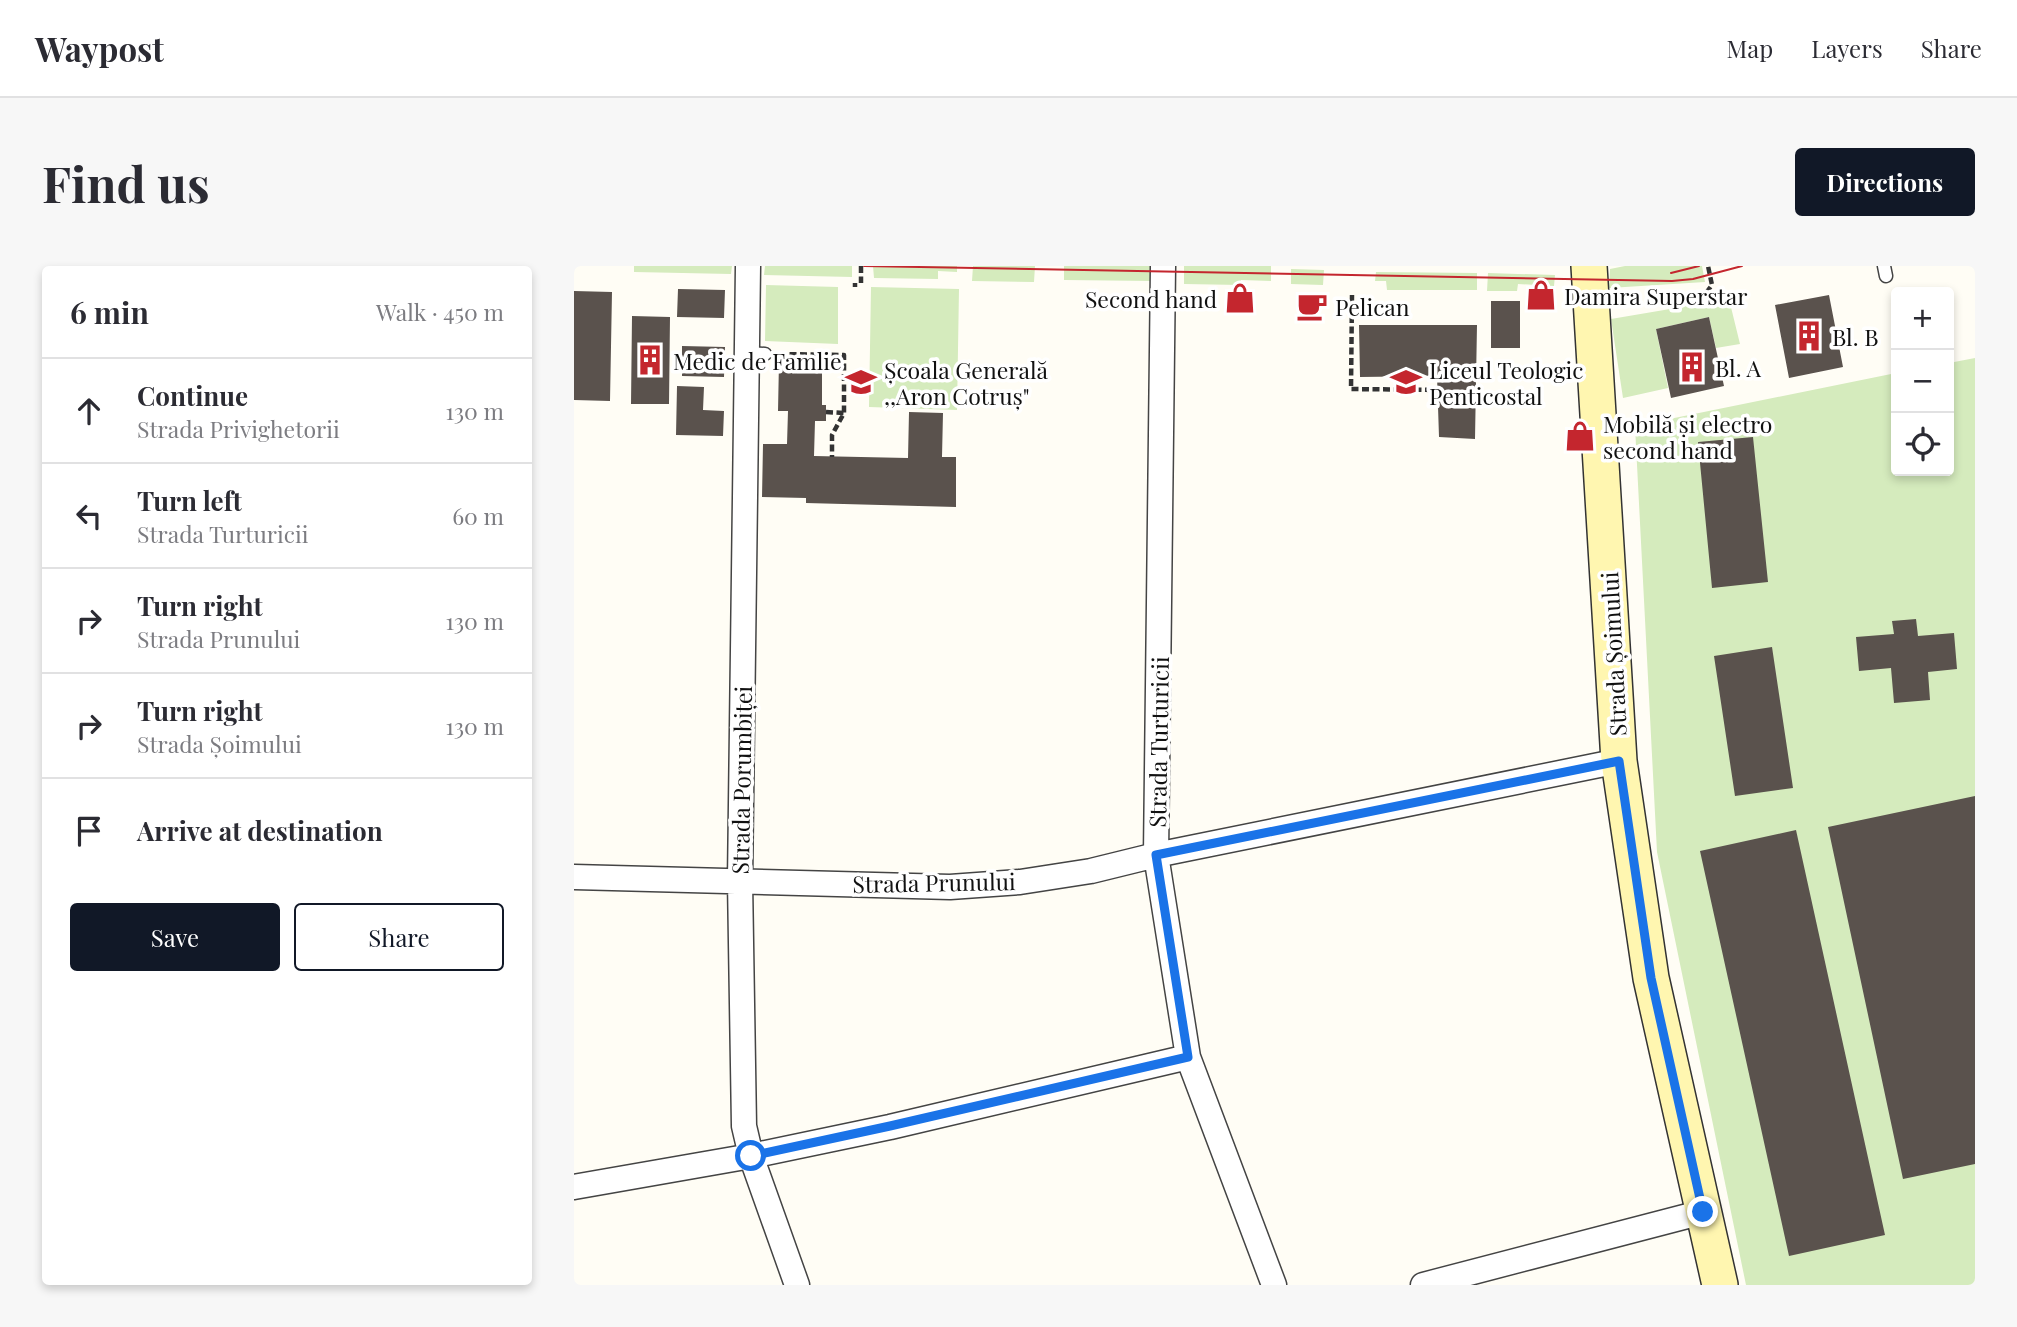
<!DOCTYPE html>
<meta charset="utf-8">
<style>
:root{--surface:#fff;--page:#f7f7f7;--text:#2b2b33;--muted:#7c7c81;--line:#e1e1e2;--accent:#111827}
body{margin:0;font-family:"Playfair Display",serif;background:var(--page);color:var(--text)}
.controls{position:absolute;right:21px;top:21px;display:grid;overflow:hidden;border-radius:7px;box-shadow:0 4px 10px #0003}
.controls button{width:63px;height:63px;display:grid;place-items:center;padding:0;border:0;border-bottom:2px solid var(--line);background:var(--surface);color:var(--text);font:35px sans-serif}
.stop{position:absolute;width:21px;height:21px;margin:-16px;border:5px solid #1a73e8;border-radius:50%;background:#fff}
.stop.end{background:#1a73e8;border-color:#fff;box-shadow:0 2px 7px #0008}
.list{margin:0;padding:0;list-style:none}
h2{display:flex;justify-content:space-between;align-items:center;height:91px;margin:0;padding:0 28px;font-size:30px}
h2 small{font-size:23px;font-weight:400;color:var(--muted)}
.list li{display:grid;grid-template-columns:46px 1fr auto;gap:21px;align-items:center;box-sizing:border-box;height:105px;padding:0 28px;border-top:2px solid var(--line)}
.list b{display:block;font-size:26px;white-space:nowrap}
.list p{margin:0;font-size:23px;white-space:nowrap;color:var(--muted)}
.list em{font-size:23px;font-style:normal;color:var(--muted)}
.actions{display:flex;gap:14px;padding:21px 28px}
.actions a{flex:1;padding:16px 0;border:2px solid var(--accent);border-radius:7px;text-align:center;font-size:24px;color:var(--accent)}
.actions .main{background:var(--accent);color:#fff}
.icon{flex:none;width:38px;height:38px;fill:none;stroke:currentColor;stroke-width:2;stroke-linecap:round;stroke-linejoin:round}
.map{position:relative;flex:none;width:1401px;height:1019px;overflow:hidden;border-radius:7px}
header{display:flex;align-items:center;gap:42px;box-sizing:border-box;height:98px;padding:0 35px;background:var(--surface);border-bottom:2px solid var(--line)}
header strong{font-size:33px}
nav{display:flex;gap:38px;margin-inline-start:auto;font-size:24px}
.intro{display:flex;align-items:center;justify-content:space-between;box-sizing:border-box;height:168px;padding:0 42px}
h1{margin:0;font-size:49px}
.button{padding:18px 32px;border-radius:7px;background:var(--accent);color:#fff;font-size:24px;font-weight:700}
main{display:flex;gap:42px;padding:0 42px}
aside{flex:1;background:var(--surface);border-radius:7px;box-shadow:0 4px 10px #0003}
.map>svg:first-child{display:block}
.green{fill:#d5ebbd}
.building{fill:#5a524d}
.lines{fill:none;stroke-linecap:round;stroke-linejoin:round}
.lane-casing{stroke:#444;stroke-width:15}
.street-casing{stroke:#444;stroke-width:27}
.secondary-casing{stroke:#333;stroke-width:38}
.path{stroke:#333;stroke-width:4.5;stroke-dasharray:7 3.5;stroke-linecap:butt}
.lane{stroke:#fff;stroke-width:12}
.street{stroke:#fff;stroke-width:24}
.secondary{stroke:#fff6b0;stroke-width:35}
.tram{stroke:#c4262e;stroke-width:2}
.route{stroke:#1a73e8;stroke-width:9}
.labels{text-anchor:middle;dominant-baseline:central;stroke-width:7;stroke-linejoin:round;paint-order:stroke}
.poi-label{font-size:23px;fill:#111;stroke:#fff;text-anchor:start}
.street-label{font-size:23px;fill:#111;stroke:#fff}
</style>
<header>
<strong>Waypost</strong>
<nav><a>Map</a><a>Layers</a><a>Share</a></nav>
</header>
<div class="intro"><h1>Find us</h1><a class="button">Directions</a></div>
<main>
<aside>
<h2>6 min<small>Walk · 450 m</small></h2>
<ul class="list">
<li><svg class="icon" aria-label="ahead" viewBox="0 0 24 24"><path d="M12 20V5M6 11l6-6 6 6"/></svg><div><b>Continue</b><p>Strada Privighetorii</p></div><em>130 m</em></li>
<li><svg class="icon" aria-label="left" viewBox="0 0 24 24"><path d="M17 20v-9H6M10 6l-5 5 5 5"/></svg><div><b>Turn left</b><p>Strada Turturicii</p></div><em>60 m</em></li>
<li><svg class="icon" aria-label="right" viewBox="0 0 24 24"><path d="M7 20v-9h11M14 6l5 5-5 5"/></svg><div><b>Turn right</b><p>Strada Prunului</p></div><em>130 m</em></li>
<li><svg class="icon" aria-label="right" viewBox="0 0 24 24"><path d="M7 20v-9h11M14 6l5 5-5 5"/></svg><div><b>Turn right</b><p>Strada Șoimului</p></div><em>130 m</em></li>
<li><svg class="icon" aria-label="arrive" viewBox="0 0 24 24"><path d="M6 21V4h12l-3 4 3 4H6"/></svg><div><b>Arrive at destination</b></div></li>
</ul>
<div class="actions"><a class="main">Save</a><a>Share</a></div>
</aside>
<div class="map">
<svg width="1401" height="1019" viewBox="0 0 1401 1019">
<rect width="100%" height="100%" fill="#fffdf5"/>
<path class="green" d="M60,0H158L157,8L60,6Z
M191,0H278V11L190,9Z
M299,0H383V6L364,5V13L300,12Z
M399,0H461L460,16L398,15Z
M490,0H578V15L490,14Z
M610,0H697V15L667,14V19L610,18Z
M1051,0H1128L1131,16L1035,22L1036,3Z
M717,3L750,4L749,19L717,18Z
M802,6L903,7V24H813L812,15H801Z
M914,7L981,9L980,20L944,18L943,25H913Z
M192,19L264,21V78L191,75Z
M297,21L385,23L383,144L295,141Z
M1155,33L1166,78L1142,82L1135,51L1082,63L1094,122L1049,132L1037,53Z
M1401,92V1019H1172L1083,586L1061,160L1322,107V205H1375V97Z"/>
<path class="building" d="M104,23L151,24L150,52L103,51Z
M0,25L38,26L36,135L0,134Z
M1255,29L1269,101L1215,112L1201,39Z
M917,35H946V82H917Z
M58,50L96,51L95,138H57Z
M1135,51L1150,120L1097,132L1082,63Z
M785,59H903L901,173L865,171L863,110L786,111Z
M108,80L151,81L150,111L108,110Z
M205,95L248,96V139H252V155H241L240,190L334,192L335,146L369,147L368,191H382V241L232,237V232L188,231L189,178H213L214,145H204Z
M103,120L130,121L129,144L150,145L149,170L102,169Z
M1179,171L1194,316L1138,322L1124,176Z
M1342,353L1344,370L1380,367L1383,403L1354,406L1356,434L1320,437L1317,402L1285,405L1282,371L1320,368L1318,355Z
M1198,381L1219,522L1161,530L1140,390Z
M1401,530V898L1329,913L1254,561Z
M1222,564L1311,969L1215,990L1126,585Z"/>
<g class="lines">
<g class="lane-casing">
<path id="lane" d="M1310,0L1312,10
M172,87L191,88"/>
</g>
<g class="street-casing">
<path id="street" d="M174,0L166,615L170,860L177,890L223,1019
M589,0L582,589L614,791L700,1019
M0,611L376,621L446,616L517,605L582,589L1045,495
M0,921L177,890L316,861L614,791
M849,1019L1129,946"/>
</g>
<g class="secondary-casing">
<path id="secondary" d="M1015,0L1045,495L1077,712L1146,1019"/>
</g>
<path class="path" d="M287,0V17
M281,17V21
M778,29L777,123L864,124
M1126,35L1138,19L1134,0
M205,88L270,89V147L258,169V191
M252,146L270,147"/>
<use href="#lane" class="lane"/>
<use href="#street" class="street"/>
<use href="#secondary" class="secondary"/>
<path class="tram" d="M290,0L1098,15L1119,13L1168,0
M1097,7L1125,0"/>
</g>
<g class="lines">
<path class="route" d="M177,890L316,860L614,791L582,589L1045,495L1077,712L1129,946"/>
</g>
<defs>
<g id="shop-bare" transform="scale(2.415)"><path d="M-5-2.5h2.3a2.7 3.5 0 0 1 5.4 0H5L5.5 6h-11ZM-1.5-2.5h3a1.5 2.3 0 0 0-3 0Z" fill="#c4262e" stroke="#fff" stroke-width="2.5" paint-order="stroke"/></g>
<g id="cafe-bare" transform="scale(2.415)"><path d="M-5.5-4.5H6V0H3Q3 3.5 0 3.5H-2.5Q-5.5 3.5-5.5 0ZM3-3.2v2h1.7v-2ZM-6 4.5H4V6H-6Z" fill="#c4262e" stroke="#fff" stroke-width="2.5" paint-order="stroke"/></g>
<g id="building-bare" transform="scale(2.415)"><path d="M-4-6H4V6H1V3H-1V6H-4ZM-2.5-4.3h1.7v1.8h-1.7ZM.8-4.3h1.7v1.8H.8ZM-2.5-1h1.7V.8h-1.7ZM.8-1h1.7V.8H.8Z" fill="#c4262e" stroke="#fff" stroke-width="2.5" paint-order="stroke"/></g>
<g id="school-bare" transform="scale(2.415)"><path d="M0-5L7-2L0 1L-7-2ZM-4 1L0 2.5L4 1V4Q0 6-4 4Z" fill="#c4262e" stroke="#fff" stroke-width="2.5" paint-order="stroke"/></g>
</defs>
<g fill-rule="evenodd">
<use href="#shop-bare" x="967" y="29"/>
<use href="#shop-bare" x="666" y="32"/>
<use href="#cafe-bare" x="738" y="40"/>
<use href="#building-bare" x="1235" y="70"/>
<use href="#building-bare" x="76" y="94"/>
<use href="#building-bare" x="1118" y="101"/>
<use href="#school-bare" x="287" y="116"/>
<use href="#school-bare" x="832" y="116"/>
<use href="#shop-bare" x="1006" y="170"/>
</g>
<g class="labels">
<g class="poi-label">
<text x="990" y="29">Damira Superstar</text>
<text x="643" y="32" text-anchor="end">Second hand</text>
<text x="761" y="40">Pelican</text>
<text x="1258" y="70">Bl. B</text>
<text x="99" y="94">Medic de Famlie</text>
<text x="1141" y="101">Bl. A</text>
<text x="310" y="103">Școala Generală<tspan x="310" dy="26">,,Aron Cotruș"</tspan></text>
<text x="855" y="103">Liceul Teologic<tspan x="855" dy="26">Penticostal</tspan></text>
<text x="1029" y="157">Mobilă și electro<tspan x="1029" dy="26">second hand</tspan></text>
</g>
<g class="street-label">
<text transform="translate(1039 388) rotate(-93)">Strada Șoimului</text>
<text transform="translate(584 476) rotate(-89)">Strada Turturicii</text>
<text transform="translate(167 514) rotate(-89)">Strada Porumbiței</text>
<text transform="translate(360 616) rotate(-1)">Strada Prunului</text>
</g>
</g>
</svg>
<div class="controls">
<button>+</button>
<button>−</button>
<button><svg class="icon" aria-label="locate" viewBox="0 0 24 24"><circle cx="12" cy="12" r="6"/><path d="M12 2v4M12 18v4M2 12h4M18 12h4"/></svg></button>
</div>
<div class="stop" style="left:177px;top:890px"></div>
<div class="stop end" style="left:1129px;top:946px"></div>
</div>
</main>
